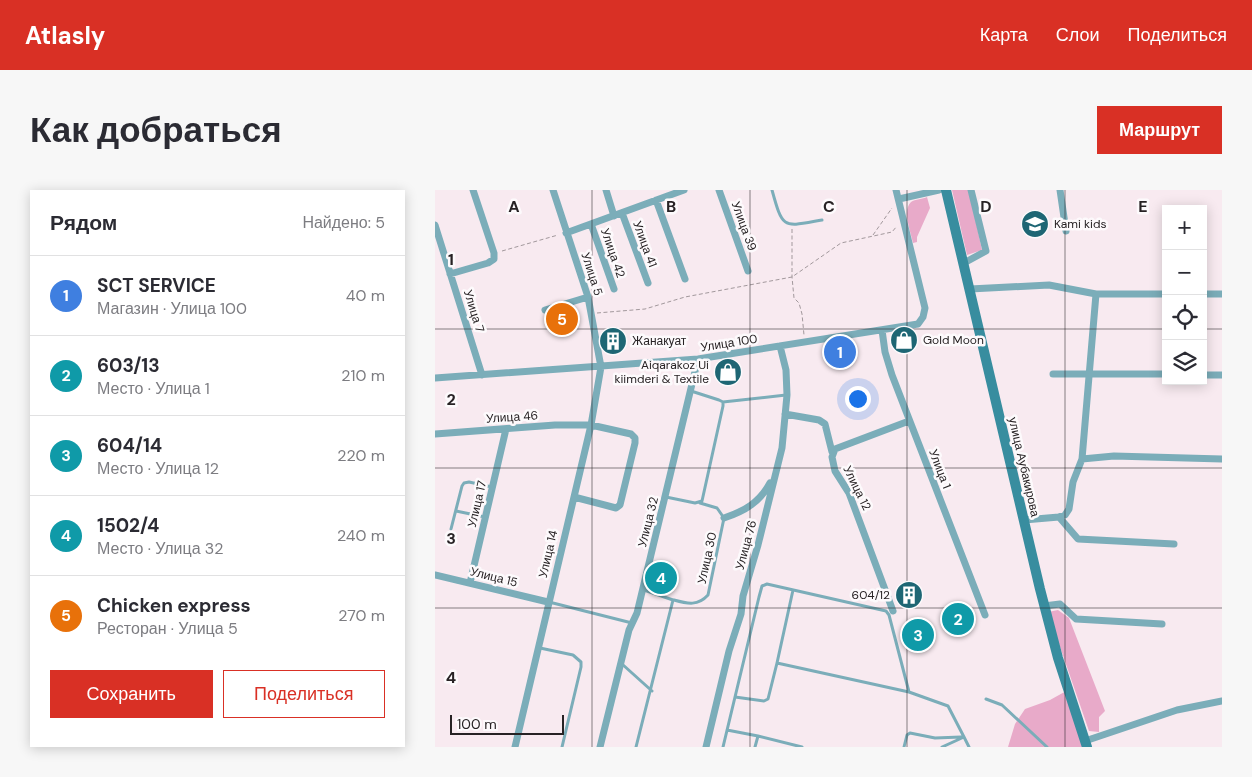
<!DOCTYPE html>
<html lang="ru">
<meta charset="utf-8">
<style>
:root{--surface:#fff;--page:#f7f7f7;--text:#2b2b33;--muted:#7c7c81;--line:#e1e1e2;--accent:#d93025}
body{margin:0;font-family:"DM Sans",sans-serif;background:var(--page);color:var(--text)}
.controls{position:absolute;right:15px;top:15px;display:grid;overflow:hidden;border-radius:0px;box-shadow:0 2px 12px #0003}
.controls button{width:45px;height:45px;display:grid;place-items:center;padding:0;border:0;border-bottom:1px solid var(--line);background:var(--surface);color:var(--text);font:25px sans-serif}
.scale{position:absolute;left:15px;bottom:12px;width:114px;box-sizing:border-box;padding-left:5px;border:2px solid #272224;border-top:0;font-size:14px;line-height:18px;white-space:nowrap;color:#272224;-webkit-text-stroke:4px #fdfafc;paint-order:stroke}
.you{position:absolute;left:422px;top:208px;width:18px;height:18px;margin:-12px;border:4px solid #fff;border-radius:50%;background:#1a73e8;box-shadow:0 0 0 8px #1a73e833}
.badge{display:grid;place-items:center;width:32px;height:32px;border-radius:50%;background:var(--accent);color:#fff;font-size:16px;font-weight:700}
.pin{position:absolute;translate:-50% -50%;border:2px solid #fff;box-shadow:0 1px 5px #0006}
.list{margin:0;padding:0;list-style:none}
h2{display:flex;justify-content:space-between;align-items:center;height:65px;margin:0;padding:0 20px;font-size:21px}
h2 small{font-size:16px;font-weight:400;color:var(--muted)}
.list li{display:grid;grid-template-columns:32px 1fr auto;gap:15px;align-items:center;box-sizing:border-box;height:80px;padding:0 20px;border-top:1px solid var(--line)}
.list b{display:block;font-size:19px;white-space:nowrap}
.list p{margin:0;font-size:16px;white-space:nowrap;color:var(--muted)}
.list em{font-size:16px;font-style:normal;color:var(--muted)}
.actions{display:flex;gap:10px;padding:15px 20px}
.actions a{flex:1;padding:11px 0;border:1px solid var(--accent);border-radius:0px;text-align:center;font-size:18px;color:var(--accent)}
.actions .main{background:var(--accent);color:#fff}
.icon{flex:none;width:28px;height:28px;fill:none;stroke:currentColor;stroke-width:2;stroke-linecap:round;stroke-linejoin:round}
.map{position:relative;flex:none;width:787px;height:557px;overflow:hidden;border-radius:0px}
header{display:flex;align-items:center;gap:30px;box-sizing:border-box;height:70px;padding:0 25px;background:var(--accent);color:#fff}
header strong{font-size:24px}
nav{display:flex;gap:28px;margin-inline-start:auto;font-size:18px}
.intro{display:flex;align-items:center;justify-content:space-between;box-sizing:border-box;height:120px;padding:0 30px}
h1{margin:0;font-size:35px}
.button{padding:12px 22px;border-radius:0px;background:var(--accent);color:#fff;font-size:18px;font-weight:700}
main{display:flex;gap:30px;padding:0 30px}
aside{flex:1;background:var(--surface);border-radius:0px;box-shadow:0 2px 12px #0003}
.map>svg:first-child{display:block}
.green{fill:#e8aac9}
.lines{fill:none;stroke-linecap:round;stroke-linejoin:round}
.path{stroke:#a2989c;stroke-width:1;stroke-dasharray:4 2.5;stroke-linecap:butt}
.service{stroke:#7badb9;stroke-width:3}
.minor{stroke:#7badb9;stroke-width:7}
.secondary{stroke:#388d9f;stroke-width:10}
.grid{fill:none;stroke:#272224;stroke-width:1;stroke-opacity:0.55}
.labels{text-anchor:middle;dominant-baseline:central;stroke-width:5;stroke-linejoin:round;paint-order:stroke}
.poi-label{font-size:12px;fill:#272224;stroke:#fdfafc;text-anchor:start}
.street-label{font-size:12px;fill:#272224;stroke:#fdfafc}
.grid-label{font-size:16px;text-anchor:middle;font-weight:bold;fill:#272224;stroke:#fdfafc;stroke-width:5;stroke-linejoin:round;paint-order:stroke}
</style>
<header>
<strong>Atlasly</strong>
<nav><a>Карта</a><a>Слои</a><a>Поделиться</a></nav>
</header>
<div class="intro"><h1>Как добраться</h1><a class="button">Маршрут</a></div>
<main>
<aside>
<h2>Рядом<small>Найдено: 5</small></h2>
<ul class="list">
<li><span class="badge" style="background:#3f7fe0">1</span><div><b>SCT SERVICE</b><p>Магазин · Улица 100</p></div><em>40 m</em></li>
<li><span class="badge" style="background:#0f9aa8">2</span><div><b>603/13</b><p>Место · Улица 1</p></div><em>210 m</em></li>
<li><span class="badge" style="background:#0f9aa8">3</span><div><b>604/14</b><p>Место · Улица 12</p></div><em>220 m</em></li>
<li><span class="badge" style="background:#0f9aa8">4</span><div><b>1502/4</b><p>Место · Улица 32</p></div><em>240 m</em></li>
<li><span class="badge" style="background:#e8710a">5</span><div><b>Chicken express</b><p>Ресторан · Улица 5</p></div><em>270 m</em></li>
</ul>
<div class="actions"><a class="main">Сохранить</a><a>Поделиться</a></div>
</aside>
<div class="map">
<svg width="787" height="557" viewBox="0 0 787 557">
<rect width="100%" height="100%" fill="#f8eaf0"/>
<path class="green" d="M517,0H534L547,60L532,65Z
M492,7L495,18L482,47V52L478,53C476,43 467,20 476,12C480,9 488,9 492,7Z
M623,420L634,428L670,521L664,527V542L654,541L613,422Z
M633,500L652,557H573L580,534L590,519L615,510Z"/>
<g class="lines">
<path class="path" d="M357,39V87L359,108L364,113L367,124L369,145
M438,45L457,18
M67,61L123,45
M162,123L210,119L250,107L357,87L406,53L457,42L462,36"/>
<path class="service" d="M337,0C348,40 348,37 387,30
M288,212L351,205
M231,307L260,313L267,311L288,216V212L284,210L256,201
M21,321L50,327
M16,339L27,296L29,293L34,292L57,297
M239,410C253,414 263,416 273,405L289,328L282,318L265,313
M114,412L197,433
M105,458L138,465L146,472V477L127,557
M342,473L358,400
M187,474L217,501
M300,507L329,511L333,509L342,473L474,502
M551,509L567,515L612,557
M292,540L323,546
M201,557L238,410L209,400
M288,557L324,407L327,396L332,394L451,421L454,425L474,502L513,516L529,547
M320,557L323,546L367,557
M469,557L472,545L475,543L500,548L526,547
M507,557L529,547L534,557"/>
<path class="minor" d="M171,0L179,26
M284,0L313,81
M625,0L631,41
M464,9L504,0
M221,10L250,89
M187,23L213,93
M156,34L179,99
M0,35L47,185
M131,43L249,0
M529,73L551,61L536,0
M15,84L53,73L59,69V63L38,0
M535,99L614,95L661,104
M768,104H787
M110,120L153,107
M447,140L450,162L457,185L550,425
M618,184H731
M768,185H787
M0,188L263,169L483,134L488,127L490,118L461,0
M350,224L384,230L390,234L397,262
M0,244L120,235H156L196,244L200,248V253L185,315L181,318L139,307
M647,269L679,266L787,269
M624,327L643,349L739,354
M289,328C310,321 325,312 335,293
M589,330L624,327L630,325L634,319L638,292L647,269L661,104H731
M0,385L113,412
M35,393L71,239
M609,416L625,414L641,429L727,434
M458,421L414,303L400,281L397,267L400,259L474,231
M650,551L742,520L787,511
M80,557L156,235L166,177L153,107L118,0
M165,557L194,440L202,423L263,169
M271,557L294,461L306,424L308,406L323,355L347,258L352,205L351,180L345,156"/>
<path class="secondary" d="M511,0L605,399L623,468L652,557"/>
</g>
<path class="grid" d="M157,0V557M315,0V557M472,0V557M630,0V557M0,139H731M768,139H787M0,278H787M0,418H787"/>
<defs>
<g id="school-disc" transform="scale(1.4375)"><circle r="9.5" fill="#1e6674" stroke="#fdfafc"/><path d="M0-5L7-2L0 1L-7-2ZM-4 1L0 2.5L4 1V4Q0 6-4 4Z" fill="#fff"/></g>
<g id="shop-disc" transform="scale(1.4375)"><circle r="9.5" fill="#1e6674" stroke="#fdfafc"/><path d="M-5-2.5h2.3a2.7 3.5 0 0 1 5.4 0H5L5.5 6h-11ZM-1.5-2.5h3a1.5 2.3 0 0 0-3 0Z" fill="#fff"/></g>
<g id="building-disc" transform="scale(1.4375)"><circle r="9.5" fill="#1e6674" stroke="#fdfafc"/><path d="M-4-6H4V6H1V3H-1V6H-4ZM-2.5-4.3h1.7v1.8h-1.7ZM.8-4.3h1.7v1.8H.8ZM-2.5-1h1.7V.8h-1.7ZM.8-1h1.7V.8H.8Z" fill="#fff"/></g>
</defs>
<g fill-rule="evenodd">
<use href="#school-disc" x="600" y="34"/>
<use href="#shop-disc" x="469" y="150"/>
<use href="#building-disc" x="178" y="151"/>
<use href="#shop-disc" x="293" y="182"/>
<use href="#building-disc" x="474" y="405"/>
</g>
<g class="labels">
<g class="poi-label">
<text x="619" y="34">Kami kids</text>
<text x="488" y="150">Gold Moon</text>
<text x="197" y="151">Жанакуат</text>
<text x="274" y="175" text-anchor="end">Aiqarakoz Ui<tspan x="274" dy="14">kiimderi &amp; Textile</tspan></text>
<text x="455" y="405" text-anchor="end">604/12</text>
</g>
<g class="street-label">
<text transform="translate(309 36) rotate(70)">Улица 39</text>
<text transform="translate(210 54) rotate(70)">Улица 41</text>
<text transform="translate(178 63) rotate(71)">Улица 42</text>
<text transform="translate(157 84) rotate(72)">Улица 5</text>
<text transform="translate(39 121) rotate(73)">Улица 7</text>
<text transform="translate(294 153) rotate(-9)">Улица 100</text>
<text transform="translate(77 227) rotate(-4)">Улица 46</text>
<text transform="translate(589 277) rotate(77)">улица Аубакирова</text>
<text transform="translate(505 279) rotate(69)">Улица 1</text>
<text transform="translate(422 298) rotate(64)">Улица 12</text>
<text transform="translate(42 314) rotate(-77)">Улица 17</text>
<text transform="translate(213 332) rotate(-76)">Улица 32</text>
<text transform="translate(311 355) rotate(-75)">Улица 76</text>
<text transform="translate(113 364) rotate(-77)">Улица 14</text>
<text transform="translate(272 368) rotate(-78)">Улица 30</text>
<text transform="translate(59 387) rotate(14)">Улица 15</text>
</g>
</g>
<g class="grid-label">
<text x="79" y="22">A</text>
<text x="236" y="22">B</text>
<text x="394" y="22">C</text>
<text x="551" y="22">D</text>
<text x="708" y="22">E</text>
<text x="16" y="75">1</text>
<text x="16" y="215">2</text>
<text x="16" y="354">3</text>
<text x="16" y="493">4</text>
</g>
</svg>
<div class="controls">
<button>+</button>
<button>−</button>
<button><svg class="icon" aria-label="locate" viewBox="0 0 24 24"><circle cx="12" cy="12" r="6"/><path d="M12 2v4M12 18v4M2 12h4M18 12h4"/></svg></button>
<button><svg class="icon" aria-label="layers" viewBox="0 0 24 24"><path d="M12 4l9 5-9 5-9-5zM3 14l9 5 9-5"/></svg></button>
</div>
<div class="scale">100 m</div>
<div class="you"></div>
<div class="pin badge" style="left:405px;top:162px;background:#3f7fe0">1</div>
<div class="pin badge" style="left:523px;top:429px;background:#0f9aa8">2</div>
<div class="pin badge" style="left:483px;top:445px;background:#0f9aa8">3</div>
<div class="pin badge" style="left:226px;top:388px;background:#0f9aa8">4</div>
<div class="pin badge" style="left:127px;top:129px;background:#e8710a">5</div>
</div>
</main>
